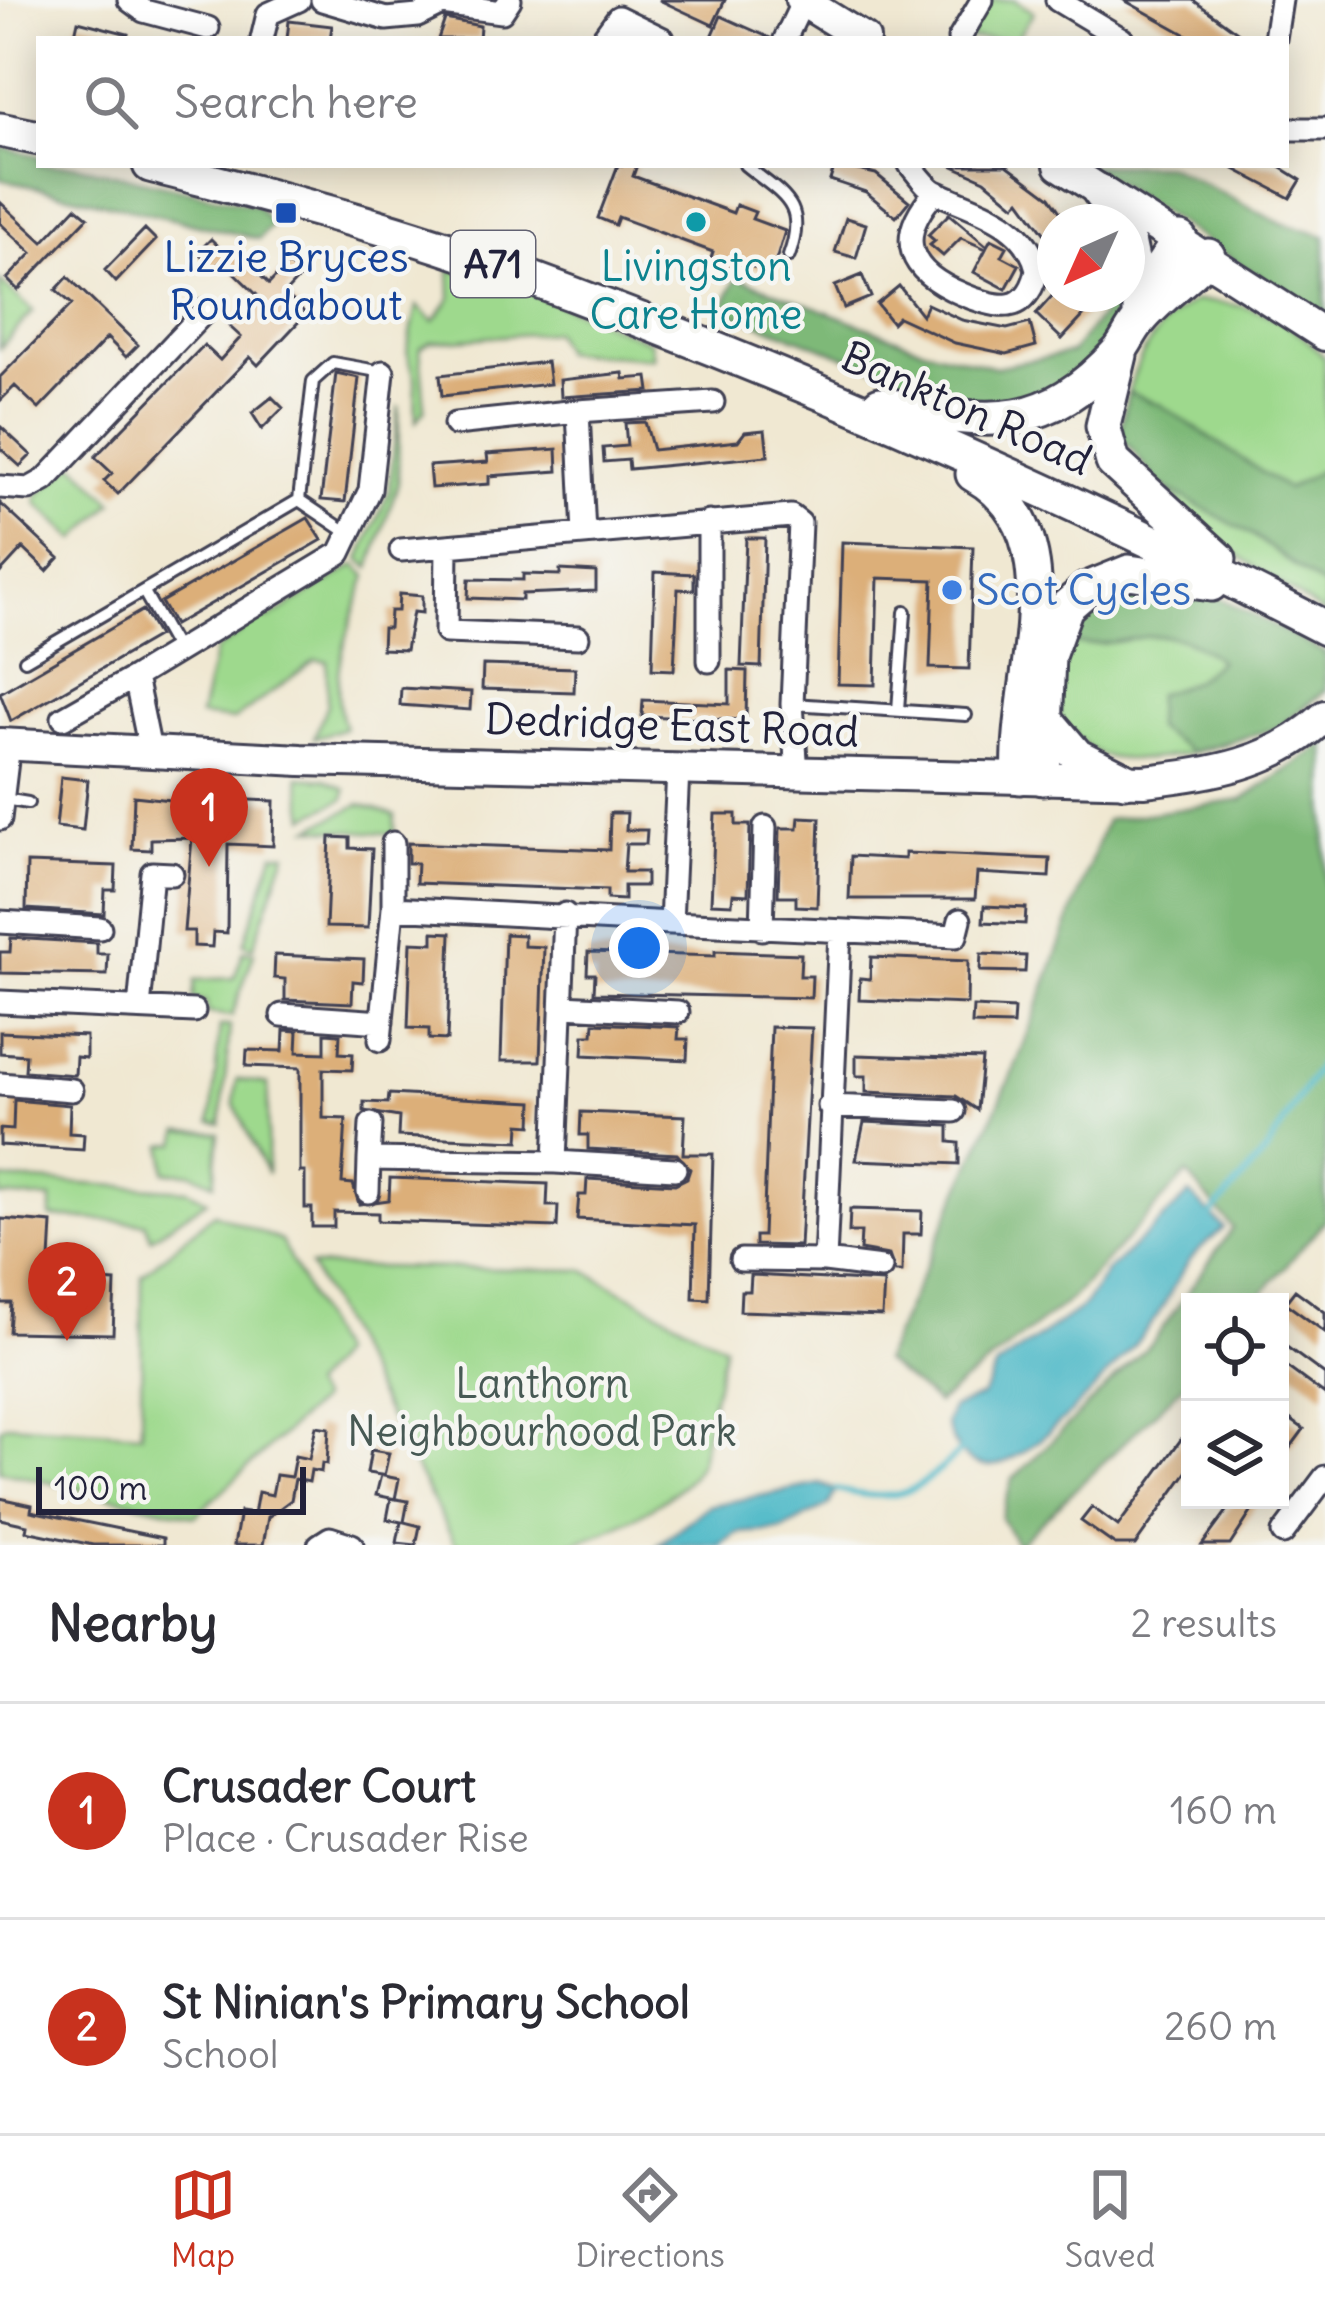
<!DOCTYPE html>
<meta charset="utf-8">
<style>
:root{--surface:#fff;--page:#f7f7f7;--text:#2b2b33;--muted:#7c7c81;--line:#e1e1e2;--accent:#c8321e}
body{margin:0;font-family:Delius,sans-serif;background:var(--page);color:var(--text)}
.controls{position:absolute;right:36px;bottom:36px;display:grid;overflow:hidden;border-radius:0px;box-shadow:0 6px 30px #0003}
.controls button{width:108px;height:108px;display:grid;place-items:center;padding:0;border:0;border-bottom:3px solid var(--line);background:var(--surface);color:var(--text);font:60px sans-serif}
.compass{position:absolute;left:1037px;top:204px;width:108px;height:108px;border-radius:50%;background:var(--surface);box-shadow:0 6px 30px #0003;rotate:225deg}
.scale{position:absolute;left:36px;bottom:30px;width:270px;box-sizing:border-box;padding-left:12px;border:6px solid #22223b;border-top:0;font-size:33px;line-height:42px;white-space:nowrap;color:#22223b;-webkit-text-stroke:9px #f6f6f2;paint-order:stroke}
.you{position:absolute;left:639px;top:948px;width:42px;height:42px;margin:-30px;border:9px solid #fff;border-radius:50%;background:#1a73e8;box-shadow:0 0 0 18px #1a73e833}
.badge{display:grid;place-items:center;width:78px;height:78px;border-radius:50%;background:var(--accent);color:#fff;font-size:39px;font-weight:700}
.pin{position:absolute;translate:-50% -99px;filter:drop-shadow(0 3px 6px #0008)}
.pin::after{content:'';position:absolute;top:63px;width:42px;height:36px;background:inherit;clip-path:polygon(0 0,100% 0,50% 100%)}
.list{margin:0;padding:0;list-style:none}
h2{display:flex;justify-content:space-between;align-items:center;height:156px;margin:0;padding:0 48px;font-size:51px}
h2 small{font-size:39px;font-weight:400;color:var(--muted)}
.list li{display:grid;grid-template-columns:78px 1fr auto;gap:36px;align-items:center;box-sizing:border-box;height:216px;padding:0 48px;border-top:3px solid var(--line)}
.list b{display:block;font-size:45px;white-space:nowrap}
.list p{margin:0;font-size:39px;white-space:nowrap;color:var(--muted)}
.list em{font-size:39px;font-style:normal;color:var(--muted)}
.icon{flex:none;width:66px;height:66px;fill:none;stroke:currentColor;stroke-width:2;stroke-linecap:round;stroke-linejoin:round}
.map{position:relative;flex:none;width:1325px;height:1545px;overflow:hidden}
.search{position:absolute;background:var(--surface);box-shadow:0 6px 30px #0003;left:36px;right:36px;top:36px;height:132px;display:flex;align-items:center;gap:30px;box-sizing:border-box;padding:0 42px;border-radius:0px;color:var(--muted);font-size:45px}
.sheet{height:588px;background:var(--surface)}
nav{display:flex;justify-content:space-around;align-items:center;box-sizing:border-box;height:168px;border-top:3px solid var(--line);background:var(--surface);font-size:33px;color:var(--muted)}
nav a{display:grid;justify-items:center;gap:6px}
nav .on{color:var(--accent)}
.map>svg:first-child{display:block}
.green{fill:#9ed98d;stroke:#607e64;stroke-width:3}
.forest{fill:#7eb978;stroke:#506e5a;stroke-width:3}
.water{fill:#4ab7c6;stroke:#366c80;stroke-width:3}
.lines{fill:none;stroke-linecap:round;stroke-linejoin:round}
.stream{stroke:#4ab7c6;stroke-width:6}
.building{fill:#dcaf79}
.lane-casing{stroke:#414052;stroke-width:16}
.street-casing{stroke:#414052;stroke-width:27}
.secondary-casing{stroke:#414052;stroke-width:36}
.primary-casing{stroke:#414052;stroke-width:39}
.lane{stroke:#fff;stroke-width:10}
.street{stroke:#fff;stroke-width:21}
.secondary{stroke:#fff;stroke-width:30}
.primary{stroke:#fff;stroke-width:33}
.transit-dot{fill:#1a4fb4;stroke:#f6f6f2;stroke-width:4.5}
.culture-dot{fill:#0f9aa8;stroke:#f6f6f2;stroke-width:4.5}
.shop-dot{fill:#3f7fe0;stroke:#f6f6f2;stroke-width:4.5}
.labels{text-anchor:middle;dominant-baseline:central;stroke-width:9;stroke-linejoin:round;paint-order:stroke}
.shield{fill:#f6f6f2;stroke:#626272;stroke-width:3}
.shield-label{font-size:39px;font-weight:bold;fill:#22223b}
.transit-label{font-size:42px;fill:#164399;stroke:#f6f6f2}
.culture-label{font-size:42px;fill:#0d838f;stroke:#f6f6f2}
.street-label{font-size:42px;fill:#22223b;stroke:#f6f6f2}
.shop-label{font-size:42px;fill:#366cbe;stroke:#f6f6f2;text-anchor:start}
.park-label{font-size:42px;fill:#475954;stroke:#f6f6f2}
</style>
<div class="map">
<svg width="1325" height="1545" viewBox="0 0 1325 1545">
<rect width="100%" height="100%" fill="#f6f6f2"/>
<filter id="ink" filterUnits="userSpaceOnUse"><feTurbulence type="fractalNoise" baseFrequency=".00833" numOctaves="2"/><feDisplacementMap in="SourceGraphic" scale="24" xChannelSelector="R" yChannelSelector="G"/><feConvolveMatrix kernelMatrix="1 2 1 2 8 2 1 2 1" color-interpolation-filters="sRGB"/></filter>
<filter id="wash" filterUnits="userSpaceOnUse"><feTurbulence type="fractalNoise" baseFrequency=".004" numOctaves="4" result="noise"/><feDisplacementMap in="SourceGraphic" scale="48" xChannelSelector="R" yChannelSelector="G"/><feGaussianBlur stdDeviation="2.7" result="paint"/><feColorMatrix in="noise" values="0 0 0 0 0 0 0 0 0 0 0 0 0 0 0 0 0 1.4 0 .05"/><feComposite in="paint" operator="in"/></filter>
<g filter="url(#wash)">
<rect width="100%" height="100%" fill="#f0e8d2"/>
<path class="green" d="M988,0H1014L1034,12L1016,39H964Z
M450,269L536,295L650,341L653,358L563,352L553,332L430,342L420,348L425,410L416,421L415,378L407,352L417,306L434,321L451,298Z
M0,281L33,311L0,348Z
M1195,301C1250,303 1287,315 1325,358V615L1203,531L1120,435C1128,378 1143,330 1195,301Z
M399,406L398,483L370,568L360,559L389,491Z
M74,463L113,502L76,540L37,503V496Z
M345,556L348,561L263,614L268,619L356,565L367,576C351,625 326,676 345,728L314,738L327,704V661L315,660L234,720L200,716L215,651L241,633L238,627Z
M1084,608L1325,653V690C1285,735 1166,769 1107,757C1092,754 1074,734 1061,724L1055,679Z
M299,777L325,779L346,789L344,799L306,817Z
M360,804L395,815L394,834L311,828Z
M274,853H286L253,948L244,944Z
M244,951L254,953L232,1016L208,1013L206,1002L193,998L195,980L234,978Z
M220,1026H230L221,1124L211,1122Z
M237,1079L268,1084L267,1174L234,1103Z
M180,1131L219,1133L214,1183L192,1173L165,1172L164,1145L177,1143Z
M0,1179L187,1190L207,1200L151,1238L145,1223L51,1217V1199L0,1196Z
M214,1213L281,1241L338,1355L310,1387L320,1400L195,1516L0,1471V1428L8,1424L141,1433L142,1275Z
M310,1266L583,1270L724,1346L699,1465C682,1498 598,1540 561,1545C528,1545 490,1545 456,1545Z"/>
<path class="forest" d="M0,147L39,156V165H75L257,206L272,225L259,239L0,179Z
M1088,165H1166L1278,222L1325,236V319Z
M737,277L922,348L995,367L1071,353L1110,304L1115,312L1111,333L1092,364L1052,398L970,403L722,310Z
M1128,392L1161,405L1287,489L1325,468V588L1254,536L1159,484L1120,435Z
M1133,586L1216,596L1325,653V690L1278,728L1191,752L1155,728L1156,694L1193,682L1219,661C1162,612 1129,652 1066,643L1084,608Z
M1325,744V1220L1255,1302H1190V1379L1017,1545L1001,1518L1012,1480L1154,1340L1233,1228L1187,1174L1072,1298L937,1403L883,1361L1019,1058L1106,820L1242,800Z"/>
<path class="water" d="M1190,1194L1224,1228C1213,1238 1200,1248 1190,1260C1175,1279 1167,1304 1152,1323C1127,1356 1028,1468 988,1466C964,1465 952,1444 946,1424L952,1408L982,1396L996,1367L1084,1306L1106,1272Z
M820,1484L836,1490L829,1505L782,1530L738,1533L719,1545H658L708,1506Z"/>
<g class="lines">
<path class="stream" d="M1211,1215L1267,1151L1325,1055
M836,1490C900,1503 911,1496 960,1452"/>
</g>
<g id="blocks">
<path class="building" d="M659,0H725L713,25Z
M1124,0H1193L1247,39H1194Z
M721,16L770,38V39H711Z
M445,19L480,26L479,39H438Z
M78,21L128,34L127,39H74Z
M289,21L332,26L330,39H287Z
M618,165H637L633,176L733,213L736,205L755,212L752,219L785,231L772,274L740,262L737,270L710,261L713,252L618,217L615,225L598,218Z
M835,165L876,174L909,201L896,217L866,192L830,180Z
M951,165H1007L1050,197L1067,222H1055V248L1020,200L1015,205L985,180Z
M1227,165H1277L1301,180L1290,198Z
M0,202L43,242L76,207L88,217L18,290L7,279L32,253L0,223Z
M949,214L987,246L991,239L1007,247L1002,256L1019,265L1006,289L974,272L986,249L961,238L943,256L930,245L935,241L928,235Z
M846,218L866,224L856,258L835,252Z
M145,229L156,240L116,282L105,270Z
M211,239L227,255L233,249L269,284L288,264L301,276L285,293L306,314L258,365L250,357L118,494L104,481L112,473L95,457L204,345L220,360L241,337L229,326L258,296L222,261L214,268L198,252Z
M862,275L871,297L844,308L835,286Z
M68,277L138,345L126,357L107,338L39,409L15,386L0,401V377L72,304L56,290Z
M899,286L922,315L927,304L962,320L1007,329L1030,323L1036,346L1007,354L955,343L898,317L892,323L877,304Z
M1054,294L1068,307L1076,298L1089,310L1062,339L1036,314Z
M547,362L550,384L442,396L440,375Z
M336,373L359,378L345,502L321,500Z
M623,373L624,379L648,377L650,391L561,397L560,380Z
M272,397L283,408L262,429L252,413Z
M645,422L653,450L738,441L745,432L765,430L768,456L629,469L628,460L604,462L603,448L627,446L625,423Z
M0,426L31,455L20,466L0,448Z
M557,449L558,471L489,476V484L431,488L429,466L488,462L487,454Z
M0,503L59,558L47,571L23,548L0,573Z
M308,518L322,540L174,625L161,602Z
M746,538H765L761,667L741,666Z
M842,542L973,547L969,669L930,668L933,580L878,578L875,685L838,684Z
M560,570L596,572V591L522,594V600L468,598L469,579L523,580V574L560,575Z
M655,572L694,574V590L678,589L674,670L652,669Z
M399,594L422,596V613L413,612L406,650L382,649L383,628H389L390,611H398Z
M143,610L158,636L11,721L0,693Z
M483,665L575,668L574,692L482,689Z
M729,670L747,671L746,720L642,716L643,700L729,704Z
M401,688L471,692L470,710L400,705Z
M61,777L88,780L83,830L56,827Z
M134,796L198,803V798L274,801L273,846L228,844L227,933L213,932L212,947L194,946V931H184L192,838L151,839V850L132,849Z
M610,813H627L626,830H647L646,844H626L624,872H646V886H624V900L607,899V890L416,883L417,863H408V843L609,850Z
M715,814H736V825H750L748,895L733,894L732,904L711,903Z
M799,817L820,818L817,907L796,906V896H778L780,828H798Z
M330,837L350,838V848L372,849L368,928L326,927Z
M905,853L1050,859L1049,877L977,873L975,899H849L851,856L905,859Z
M27,863L116,866L115,890H105L104,914L26,909Z
M984,906L1026,908L1025,924L983,922Z
M433,932L451,933L447,1040L429,1039V1029L408,1028L411,942L433,943Z
M505,934L524,935V946L544,947L540,1061H501Z
M11,938L97,943V954H108L107,975L0,973V952H10Z
M715,951L801,954L800,976H812L811,998L594,993L595,974H587L588,952L715,956Z
M981,954L1026,956L1025,972L980,971Z
M275,955L364,959L363,982L353,981L352,1003L285,1000V979L274,978Z
M871,957L968,961L967,1004L859,1000L860,978L870,979Z
M973,1007L1014,1009L1013,1025L972,1024Z
M594,1023L679,1027L678,1039H688L687,1060L583,1055L584,1035H593Z
M771,1027L812,1028L800,1246L755,1245V1236H763Z
M284,1030L298,1031L297,1052L325,1053V1033L340,1034L339,1053L353,1054L352,1070L323,1069V1118L346,1119L342,1183L353,1184L359,1204L389,1200L390,1178L548,1184L547,1206H558L557,1227L378,1221V1213L334,1212V1227H312V1208H305V1172H300V1068L246,1066L247,1050L283,1051Z
M0,1032L86,1036V1058L76,1057L75,1075L25,1071L26,1055L0,1053Z
M856,1055L982,1059L977,1110L956,1096L866,1092V1076H856Z
M389,1094L533,1102L532,1125L520,1124L519,1141L398,1136L399,1117L364,1111V1102L388,1103Z
M14,1100L70,1105L69,1133L84,1134L83,1150L0,1145V1129L13,1130Z
M581,1112L685,1116L683,1154H713L709,1299L693,1298L695,1225L577,1219L579,1195H586L587,1179L675,1184L687,1178L690,1169L677,1154L588,1149V1135H580Z
M864,1122L949,1126V1142L959,1143V1164L856,1160Z
M850,1209L922,1211L921,1234H903L902,1272H895L889,1255L860,1250L861,1232H849Z
M1,1219L52,1223L49,1278L115,1282L113,1334L9,1332L11,1303H0Z
M751,1275L884,1282L882,1316L740,1311L741,1291H750Z
M1295,1290L1325,1312V1332L1285,1303Z
M1280,1342L1325,1375V1395L1280,1362Z
M1280,1412L1304,1429L1290,1448L1280,1440Z
M316,1426L329,1428L327,1464L322,1463L321,1472L311,1470L309,1482L295,1479L291,1500L268,1517L263,1545H234L240,1512L254,1514L258,1492L272,1495L276,1475L291,1477L295,1456L309,1459Z
M1190,1427V1468L1135,1545H1115L1081,1521L1092,1507L1118,1526Z
M371,1450L389,1453L384,1476L399,1479L395,1499L376,1495L381,1475L367,1473Z
M0,1498L32,1505L31,1511L163,1538V1545H93L26,1531L27,1525L0,1519Z
M391,1498L408,1501L404,1522L420,1526L416,1545L397,1543L401,1522L387,1519Z
M1235,1500H1259L1230,1545H1202Z"/>
</g>
</g>
<g filter="url(#ink)">
<use href="#blocks" fill-opacity="0" stroke="#414052" stroke-width="3"/>
<g class="lines">
<g class="lane-casing">
<path id="lane" d="M745,165C783,196 808,203 789,256
M299,500L351,535
M144,592L178,652
M25,660L299,500L313,381L333,363L383,372
M792,704L966,715
M898,710L905,612
M4,799L28,803"/>
</g>
<g class="street-casing">
<path id="street" d="M129,0L144,11L208,28
M322,0L386,19L418,16L442,4L502,12L510,0
M1057,0L1122,39
M262,39L268,14L299,0
M602,39L618,17L663,39
M785,39L803,1
M959,39L982,0
M1275,39L1281,0
M1286,129H1325
M910,165C917,173 927,188 936,192C974,210 1026,221 1037,269C1035,284 1026,303 1009,305C996,307 973,299 962,294C909,272 893,239 935,192
M578,411L713,402
M455,424L578,411L584,534
M0,487L29,489L45,480L207,309
M447,546L446,632L578,637
M401,550L791,516L800,523L792,704L797,773
M709,661V522
M135,677L340,553L370,490L383,372
M63,718L135,677L150,750
M678,769L671,923L956,936L960,920
M0,819L9,744
M393,908V843
M565,914L555,1162L675,1169
M0,922L100,928
M762,929L765,827
M840,932L825,1261L881,1268
M0,1002L194,1011
M563,1006L678,1012
M139,1008L152,873L172,874
M282,1015L382,1022
M380,1040L393,908L671,923
M0,1084L72,1090
M829,1106L954,1111
M369,1159L371,1124
M368,1192L369,1159L555,1162
M741,1260L825,1261
M1283,1533L1325,1477
M319,1545L330,1538L352,1545"/>
</g>
<g class="secondary-casing">
<path id="secondary" d="M801,0L864,39
M1060,165L1325,335
M0,744L301,760L1144,781C1210,774 1275,764 1325,716"/>
</g>
<g class="primary-casing">
<path id="primary" d="M0,130L39,138
M150,165C267,196 386,225 500,267C782,370 1058,490 1325,628
M1099,191L1122,222
M1127,236L1140,298
M1140,317V298L1180,239
M1120,355L1103,426L1113,462L1219,559
M880,404C986,422 1040,438 1119,351C1127,342 1131,329 1140,320C1159,297 1187,278 1208,256
M973,474C1080,534 1014,680 1020,777
M1048,722L1077,756L1125,780
M1043,778L1048,656L1066,607L1087,589L1129,572L1211,584"/>
</g>
<use href="#lane" class="lane"/>
<use href="#street" class="street"/>
<use href="#secondary" class="secondary"/>
<use href="#primary" class="primary"/>
</g>
</g>
<rect class="transit-dot" x="274" y="201" width="24" height="24" rx="6"/>
<circle class="culture-dot" cx="696" cy="222" r="12"/>
<circle class="shop-dot" cx="952" cy="590" r="12"/>
<g class="labels">
<rect class="shield" x="451" y="231" width="84" height="66" rx="9"/>
<g class="shield-label">
<text x="493" y="264">A71</text>
</g>
<g class="transit-label">
<text x="286" y="257">Lizzie Bryces<tspan x="286" dy="48">Roundabout</tspan></text>
</g>
<g class="culture-label">
<text x="696" y="266">Livingston<tspan x="696" dy="48">Care Home</tspan></text>
</g>
<g class="street-label">
<text transform="translate(967 408) rotate(24)">Bankton Road</text>
<text transform="translate(672 725) rotate(2)">Dedridge East Road</text>
</g>
<g class="shop-label">
<text x="976" y="590">Scot Cycles</text>
</g>
<g class="park-label">
<text x="542" y="1383">Lanthorn<tspan x="542" dy="48">Neighbourhood Park</tspan></text>
</g>
</g>
</svg>
<div class="controls">
<button><svg class="icon" aria-label="locate" viewBox="0 0 24 24"><circle cx="12" cy="12" r="6"/><path d="M12 2v4M12 18v4M2 12h4M18 12h4"/></svg></button>
<button><svg class="icon" aria-label="layers" viewBox="0 0 24 24"><path d="M12 4l9 5-9 5-9-5zM3 14l9 5 9-5"/></svg></button>
</div>
<svg class="compass" viewBox="-18 -18 36 36"><path d="M0-13l5 13h-10z" fill="#e53935"/><path d="M0 13l5-13h-10z" fill="#7c7c81"/></svg>
<div class="scale">100 m</div>
<div class="you"></div>
<div class="pin badge" style="left:209px;top:867px">1</div>
<div class="pin badge" style="left:67px;top:1341px">2</div>
<div class="search"><svg class="icon" aria-label="search" viewBox="0 0 24 24"><circle cx="10" cy="10" r="6"/><path d="M15 15l6 6"/></svg>Search here</div>
</div>
<section class="sheet">
<h2>Nearby<small>2 results</small></h2>
<ul class="list">
<li><span class="badge">1</span><div><b>Crusader Court</b><p>Place · Crusader Rise</p></div><em>160 m</em></li>
<li><span class="badge">2</span><div><b>St Ninian's Primary School</b><p>School</p></div><em>260 m</em></li>
</ul>
</section>
<nav>
<a class="on"><svg class="icon" aria-label="map" viewBox="0 0 24 24"><path d="M3 6l6-2 6 2 6-2v14l-6 2-6-2-6 2zM9 4v14M15 6v14"/></svg>Map</a>
<a><svg class="icon" aria-label="directions" viewBox="0 0 24 24"><path d="M12 3l9 9-9 9-9-9zM9 14v-3h6M13 9l2 2-2 2"/></svg>Directions</a>
<a><svg class="icon" aria-label="saved" viewBox="0 0 24 24"><path d="M7 4h10v16l-5-4-5 4z"/></svg>Saved</a>
</nav>
